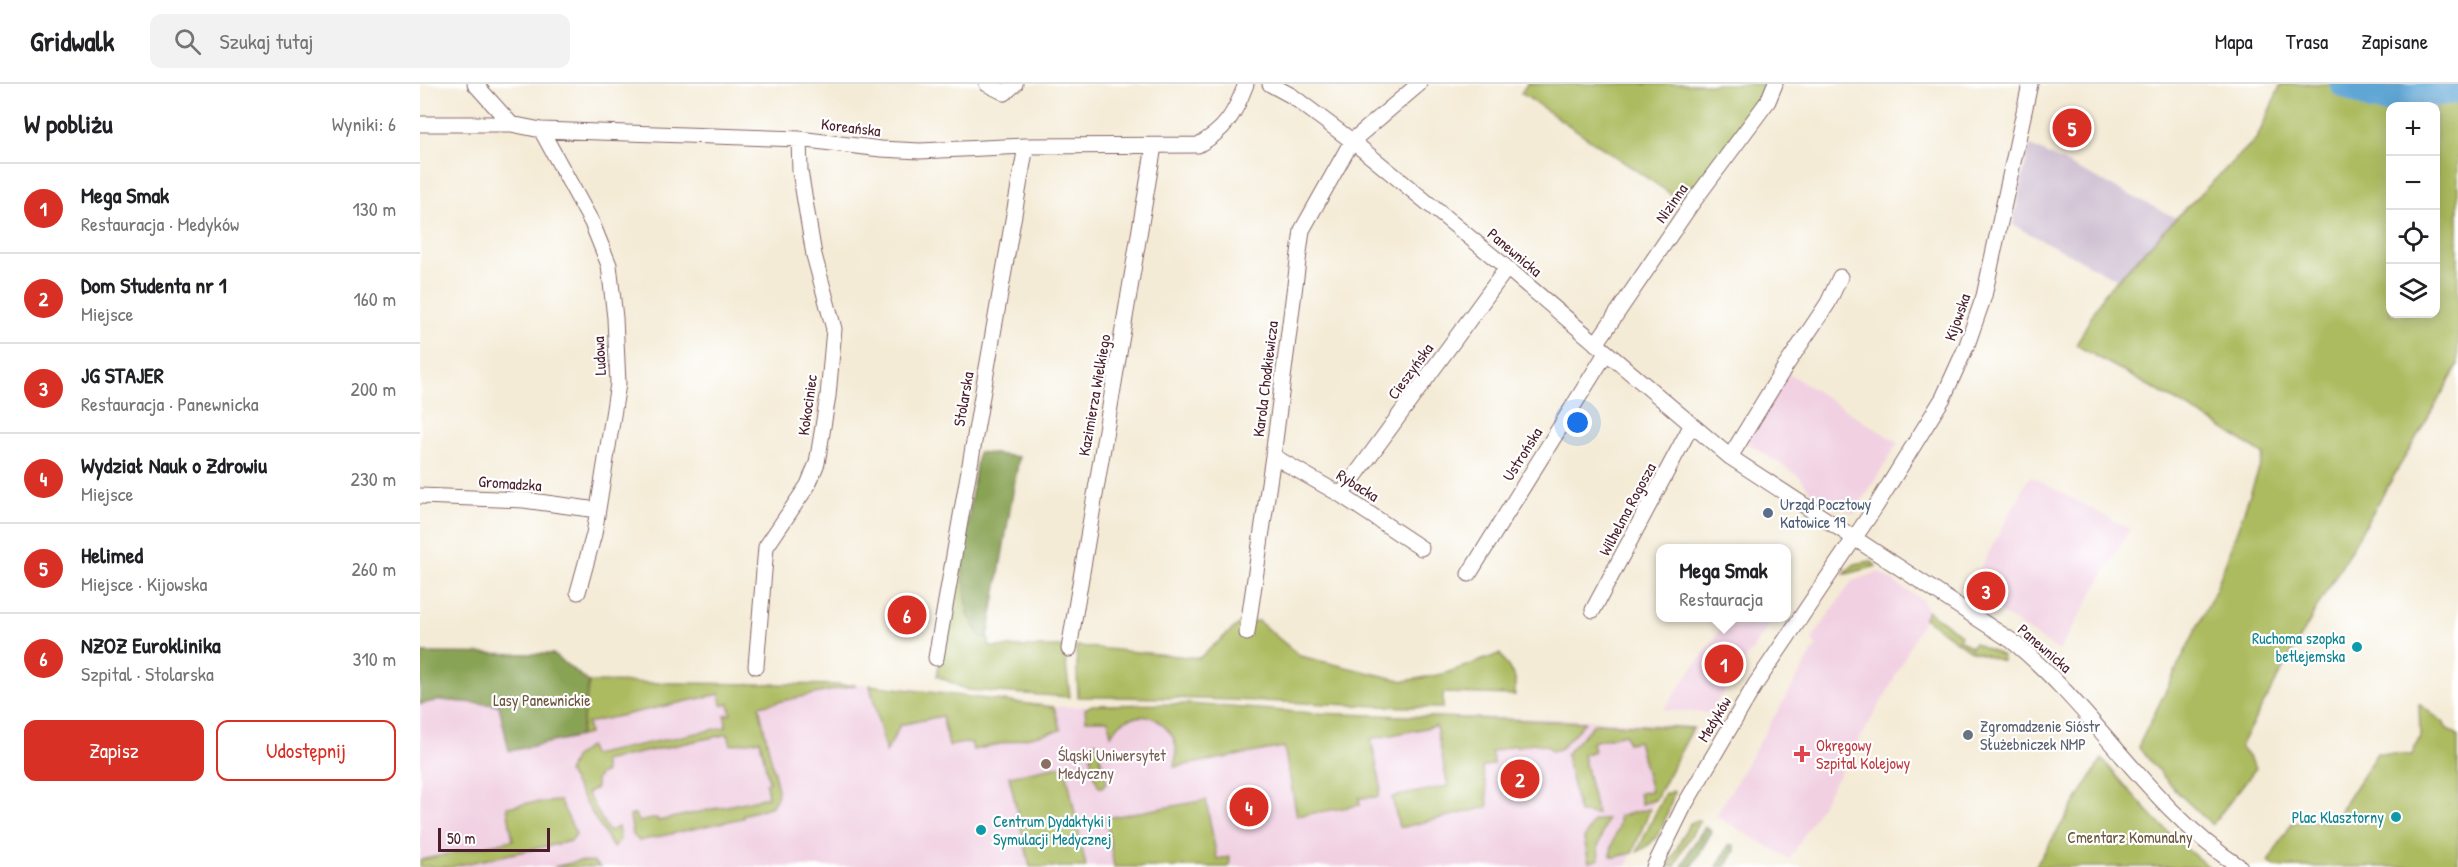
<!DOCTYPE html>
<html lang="pl">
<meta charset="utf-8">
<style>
:root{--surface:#fff;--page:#f2f2f2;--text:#202124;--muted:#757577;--line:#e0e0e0;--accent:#d93025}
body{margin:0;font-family:"Patrick Hand",sans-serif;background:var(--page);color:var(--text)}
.controls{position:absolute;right:18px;top:18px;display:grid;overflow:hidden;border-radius:12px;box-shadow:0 3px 15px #0003}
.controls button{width:54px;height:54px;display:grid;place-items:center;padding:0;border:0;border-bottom:2px solid var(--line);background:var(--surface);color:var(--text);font:30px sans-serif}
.scale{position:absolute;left:18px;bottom:15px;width:112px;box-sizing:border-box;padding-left:6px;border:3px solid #4a1f2b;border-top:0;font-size:16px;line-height:21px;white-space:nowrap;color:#4a1f2b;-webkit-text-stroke:4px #fff;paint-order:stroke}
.you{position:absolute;left:1158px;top:339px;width:21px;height:21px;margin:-15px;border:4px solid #fff;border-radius:50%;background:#1a73e8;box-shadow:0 0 0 9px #1a73e833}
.badge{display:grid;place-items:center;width:39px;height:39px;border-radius:50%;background:var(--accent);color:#fff;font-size:20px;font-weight:700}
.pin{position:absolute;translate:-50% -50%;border:3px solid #fff;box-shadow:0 2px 6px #0006}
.popup{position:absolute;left:1236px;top:460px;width:135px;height:78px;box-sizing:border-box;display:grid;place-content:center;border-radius:12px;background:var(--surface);filter:drop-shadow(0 2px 4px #0005);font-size:20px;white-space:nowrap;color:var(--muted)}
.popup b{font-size:22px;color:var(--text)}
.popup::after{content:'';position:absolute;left:50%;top:100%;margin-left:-12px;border:12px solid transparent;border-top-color:var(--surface)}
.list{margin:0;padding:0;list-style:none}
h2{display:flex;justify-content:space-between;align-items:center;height:78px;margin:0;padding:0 24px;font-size:26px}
h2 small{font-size:20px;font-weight:400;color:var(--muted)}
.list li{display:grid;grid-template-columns:39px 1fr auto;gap:18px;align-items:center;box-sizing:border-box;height:90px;padding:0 24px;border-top:2px solid var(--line)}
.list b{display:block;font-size:22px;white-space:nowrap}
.list p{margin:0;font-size:20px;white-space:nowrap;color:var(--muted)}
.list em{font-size:20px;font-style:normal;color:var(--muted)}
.actions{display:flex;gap:12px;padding:18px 24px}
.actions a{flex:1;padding:14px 0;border:2px solid var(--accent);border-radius:12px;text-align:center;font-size:21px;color:var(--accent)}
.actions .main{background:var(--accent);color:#fff}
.icon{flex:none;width:33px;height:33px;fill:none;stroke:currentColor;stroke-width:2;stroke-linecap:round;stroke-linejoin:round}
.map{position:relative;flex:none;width:2038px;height:783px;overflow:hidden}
header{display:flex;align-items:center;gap:36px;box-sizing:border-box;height:84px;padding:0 30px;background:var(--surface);border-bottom:2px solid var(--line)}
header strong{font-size:28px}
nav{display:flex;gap:33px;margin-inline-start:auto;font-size:21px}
.search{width:420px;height:54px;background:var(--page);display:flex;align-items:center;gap:15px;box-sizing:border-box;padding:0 21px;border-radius:12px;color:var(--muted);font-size:22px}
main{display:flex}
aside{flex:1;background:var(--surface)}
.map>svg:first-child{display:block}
.built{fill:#f1d0e2}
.industrial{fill:#cebed0}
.green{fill:#acbb5e;stroke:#7b6d44;stroke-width:1.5;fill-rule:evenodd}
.forest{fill:#89a355;stroke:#6a6140;stroke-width:1.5}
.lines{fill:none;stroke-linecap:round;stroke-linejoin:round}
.river{stroke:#5ea6d5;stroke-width:27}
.minor-casing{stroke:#866667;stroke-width:17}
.minor{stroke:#fff;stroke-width:15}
.service-dot{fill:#5c6f8a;stroke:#fff;stroke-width:2}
.culture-dot{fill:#0f9aa8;stroke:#fff;stroke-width:2}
.worship-dot{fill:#6b7280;stroke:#fff;stroke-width:2}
.health-dot{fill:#e0444e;stroke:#fff;stroke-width:2}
.education-dot{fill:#8d6e63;stroke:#fff;stroke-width:2}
.labels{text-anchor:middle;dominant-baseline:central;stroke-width:4.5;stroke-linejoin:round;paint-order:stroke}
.street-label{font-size:16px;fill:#4a1f2b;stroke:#fff}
.service-label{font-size:16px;fill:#4e5e75;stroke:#fff;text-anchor:start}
.culture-label{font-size:16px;fill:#0d838f;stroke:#fff;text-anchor:end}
.park-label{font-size:16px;fill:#6c563d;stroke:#fff}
.worship-label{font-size:16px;fill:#5b616d;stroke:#fff;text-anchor:start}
.health-label{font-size:16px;fill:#be3a42;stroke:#fff;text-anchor:start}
.education-label{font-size:16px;fill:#785e54;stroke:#fff;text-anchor:start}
</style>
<header>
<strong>Gridwalk</strong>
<div class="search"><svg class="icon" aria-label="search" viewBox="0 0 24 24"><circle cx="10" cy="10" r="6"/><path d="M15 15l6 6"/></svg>Szukaj tutaj</div>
<nav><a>Mapa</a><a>Trasa</a><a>Zapisane</a></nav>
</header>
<main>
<aside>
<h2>W pobliżu<small>Wyniki: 6</small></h2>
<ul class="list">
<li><span class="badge">1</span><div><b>Mega Smak</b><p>Restauracja · Medyków</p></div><em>130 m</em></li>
<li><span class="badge">2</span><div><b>Dom Studenta nr 1</b><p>Miejsce</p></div><em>160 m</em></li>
<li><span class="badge">3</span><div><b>JG STAJER</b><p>Restauracja · Panewnicka</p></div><em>200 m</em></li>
<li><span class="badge">4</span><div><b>Wydział Nauk o Zdrowiu</b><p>Miejsce</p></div><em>230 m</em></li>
<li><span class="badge">5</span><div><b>Helimed</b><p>Miejsce · Kijowska</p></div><em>260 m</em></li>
<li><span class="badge">6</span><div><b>NZOZ Euroklinika</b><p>Szpital · Stolarska</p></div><em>310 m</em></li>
</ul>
<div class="actions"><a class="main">Zapisz</a><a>Udostępnij</a></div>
</aside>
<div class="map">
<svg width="2038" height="783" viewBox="0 0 2038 783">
<rect width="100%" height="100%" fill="#fff"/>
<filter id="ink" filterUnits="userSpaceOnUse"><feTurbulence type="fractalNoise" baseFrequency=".0167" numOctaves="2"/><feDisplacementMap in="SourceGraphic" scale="12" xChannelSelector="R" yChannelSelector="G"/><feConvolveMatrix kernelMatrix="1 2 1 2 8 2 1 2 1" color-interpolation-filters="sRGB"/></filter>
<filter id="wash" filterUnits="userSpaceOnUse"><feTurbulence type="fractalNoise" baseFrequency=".008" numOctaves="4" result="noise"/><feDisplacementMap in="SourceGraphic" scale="24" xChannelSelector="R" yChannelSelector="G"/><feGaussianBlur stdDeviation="1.35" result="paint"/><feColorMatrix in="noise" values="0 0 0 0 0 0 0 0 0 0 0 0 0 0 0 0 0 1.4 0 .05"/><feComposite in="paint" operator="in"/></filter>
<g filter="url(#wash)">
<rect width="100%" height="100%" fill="#f4ebd6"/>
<path class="built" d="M1368,289L1478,359L1434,430L1390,407L1380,393L1326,358Z
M1610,392L1710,445L1639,567L1548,507Z
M1459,488L1502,516L1508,527L1467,608L1370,775L1296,732L1396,562L1392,555L1432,497Z
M1309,534H1354L1289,629L1243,626Z
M169,598L450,601L634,623L768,620L892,629L1180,636L1276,643L1245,693L1206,783H0V620L20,616L79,621L89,667Z"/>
<path class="industrial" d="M1609,61L1756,134L1698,196L1593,141Z"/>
<path class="green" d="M1107,0H1347L1343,11L1263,118L1101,9Z
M1861,0H2038V282L1898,522L1820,662L1836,684L1792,741L1755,706L1718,663L1796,505L1844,371L1795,339L1656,261L1683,211L1756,134L1837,54ZM1970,22H2016V230H1970Z
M542,476L548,530L561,553L568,554L570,563H644L650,613L547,606L517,592L520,573Z
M1451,477L1456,482L1427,490L1424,489L1435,480Z
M1508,527L1541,551L1539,555L1551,563L1554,559L1583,572L1582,577L1549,566L1504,534Z
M838,537L880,572L984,597L1023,590L1080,570L1095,594V611L1023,609V624C901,621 780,612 658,613L656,562L779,574L820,539Z
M169,598L436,601L339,622L358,706L357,713L352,722L323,731V734L219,757L213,751L210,732L215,730L218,738L237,734L238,737L348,713L346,699L349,698L340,656L311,661L308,650L183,677L185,688L179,691L176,696V704L167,709L189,748L198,743L200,756L193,764L148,689L154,674L169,662L172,671L306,643L305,631L311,630L309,620L302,621L300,610L167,639L169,650L160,652Z
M450,601L634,623L641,646L553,666L551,658L529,662L522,632L480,641L466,669Z
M768,620L892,629L1165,638L1140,665L1131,667L1128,662L1113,659L1096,663L1095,661L1071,668L1074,680L1062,683L1067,707L1068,723L983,743H979L972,713L1028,702L1016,642L951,655L961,702L958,713L939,714L940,721L877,732L864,663L754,683C760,658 754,649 734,634C715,630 701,634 691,651L688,636H666L665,625L672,621Z
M1999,620L2024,639L2026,644L2038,651V783H1855L1848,778L1872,739L1914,736L1957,669L1992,671L2000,652Z
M1175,639L1273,644L1235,716L1221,720L1219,709L1231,707L1218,657L1208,659L1205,650L1172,658L1174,667L1163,671L1177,730L1159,729L1146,670Z
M676,658L687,698L682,703H679C672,689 670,678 671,663Z
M1682,675C1716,714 1747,752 1789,783H1615Z
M645,681L666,783H610L589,692Z
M1252,707L1254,708C1247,731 1242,758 1217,768L1244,711Z
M786,716L797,775L810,773L809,783H694L686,734Z
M140,717L156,750L151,757L31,783H0V776L93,756L87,723L108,719Z
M1229,725L1230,726L1212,769L1195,773L1191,772C1189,758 1201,746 1199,732Z
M1187,735L1178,763L1179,775L1169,779L1164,755L1173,737Z
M1277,736L1280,737L1262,766L1255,783H1248L1269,740Z
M159,777L173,778L180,783H134Z"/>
<path class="forest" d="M558,368L599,373L568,554L561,553L548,530L542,476Z
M0,569L133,570L169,598L160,652L89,667L79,621L20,616L0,620Z
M1285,743L1292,747L1272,783H1262L1269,767Z
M1309,761H1314L1315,767L1306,783H1297Z"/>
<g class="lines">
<path class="river" d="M1923,0L1953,14L1969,16L2038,6"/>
</g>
</g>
<g filter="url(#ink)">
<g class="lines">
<g class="minor-casing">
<path id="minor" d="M55,0L91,40
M567,0L585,9L595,0
M850,0L872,12L932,57L1087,184L1310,373L1592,557C1676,625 1729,724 1820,783
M0,40H91L121,46L379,55L461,65L500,67L606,62L778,61C806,46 815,29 826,0
M121,46L172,139L189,181L195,234L198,300L174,450L158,508
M1176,260L1270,122L1348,17L1355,0
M853,372L921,411L1001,464
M1310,373L1365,283L1408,219L1420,193
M921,411L1087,184
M0,412L104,416L177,426
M1049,490L1186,269
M1173,526L1271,342
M827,549L853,372L882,146L932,57L999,0
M649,565L734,62
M516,574L606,62
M336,582L346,463L388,401L397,379L408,312L414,245L394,171L380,87L379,55
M1234,783L1264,722L1335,601L1456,422L1523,314L1547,261L1564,212L1610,0"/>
</g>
<use href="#minor" class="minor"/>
</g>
</g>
<circle class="service-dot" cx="1348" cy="429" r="6"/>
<g class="culture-dot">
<circle cx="1937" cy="563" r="6"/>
<circle cx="1976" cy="733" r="6"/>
<circle cx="561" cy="746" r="6"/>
</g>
<circle class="worship-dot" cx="1548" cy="651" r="6"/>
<path class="health-dot" d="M1379 661h6v6h6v6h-6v6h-6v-6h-6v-6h6z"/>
<circle class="education-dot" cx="626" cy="680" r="6"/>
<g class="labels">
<g class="street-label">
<text transform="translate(431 43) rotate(7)">Koreańska</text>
<text transform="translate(1251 119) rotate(-55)">Nizinna</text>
<text transform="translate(1095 168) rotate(40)">Panewnicka</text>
<text transform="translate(1537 233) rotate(-71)">Kijowska</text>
<text transform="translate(179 272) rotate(-93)">Ludowa</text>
<text transform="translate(990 287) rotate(-54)">Cieszyńska</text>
<text transform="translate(845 295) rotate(-83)">Karola Chodkiewicza</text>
<text transform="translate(674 311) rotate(-80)">Kazimierza Wielkiego</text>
<text transform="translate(543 315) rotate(-80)">Stolarska</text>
<text transform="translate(387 321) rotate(-82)">Kokociniec</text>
<text transform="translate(1102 370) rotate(-58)">Ustrońska</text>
<text transform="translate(90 399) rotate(4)">Gromadzka</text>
<text transform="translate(938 401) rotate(32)">Rybacka</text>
<text transform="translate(1207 425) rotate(-62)">Wilhelma Rogosza</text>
<text transform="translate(1625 564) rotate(41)">Panewnicka</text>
<text transform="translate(1294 635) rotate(-59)">Medyków</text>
</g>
<g class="service-label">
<text x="1360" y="420">Urząd Pocztowy<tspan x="1360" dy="18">Katowice 19</tspan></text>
</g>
<g class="culture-label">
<text x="1925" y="554">Ruchoma szopka<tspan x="1925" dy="18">betlejemska</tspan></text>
<text x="1964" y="733">Plac Klasztorny</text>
<text x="573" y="737" text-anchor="start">Centrum Dydaktyki i<tspan x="573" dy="18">Symulacji Medycznej</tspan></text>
</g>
<g class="park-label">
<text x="122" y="616">Lasy Panewnickie</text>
<text x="1710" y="753">Cmentarz Komunalny</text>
</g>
<g class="worship-label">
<text x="1560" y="642">Zgromadzenie Sióstr<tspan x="1560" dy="18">Służebniczek NMP</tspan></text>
</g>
<g class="health-label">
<text x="1396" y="661">Okręgowy<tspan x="1396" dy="18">Szpital Kolejowy</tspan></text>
</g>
<g class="education-label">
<text x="638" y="671">Śląski Uniwersytet<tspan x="638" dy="18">Medyczny</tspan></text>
</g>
</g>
</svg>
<div class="controls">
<button>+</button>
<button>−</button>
<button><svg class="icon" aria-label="locate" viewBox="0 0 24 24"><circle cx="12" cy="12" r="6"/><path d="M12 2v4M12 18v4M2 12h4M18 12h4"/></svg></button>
<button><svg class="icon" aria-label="layers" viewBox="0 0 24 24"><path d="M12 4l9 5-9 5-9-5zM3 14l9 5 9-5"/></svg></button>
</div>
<div class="scale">50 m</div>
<div class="you"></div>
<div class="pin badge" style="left:1304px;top:580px">1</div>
<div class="popup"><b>Mega Smak</b>Restauracja</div>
<div class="pin badge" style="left:1100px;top:695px">2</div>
<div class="pin badge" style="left:1566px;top:507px">3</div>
<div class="pin badge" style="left:829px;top:723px">4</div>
<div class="pin badge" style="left:1652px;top:44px">5</div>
<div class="pin badge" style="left:487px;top:531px">6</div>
</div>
</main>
